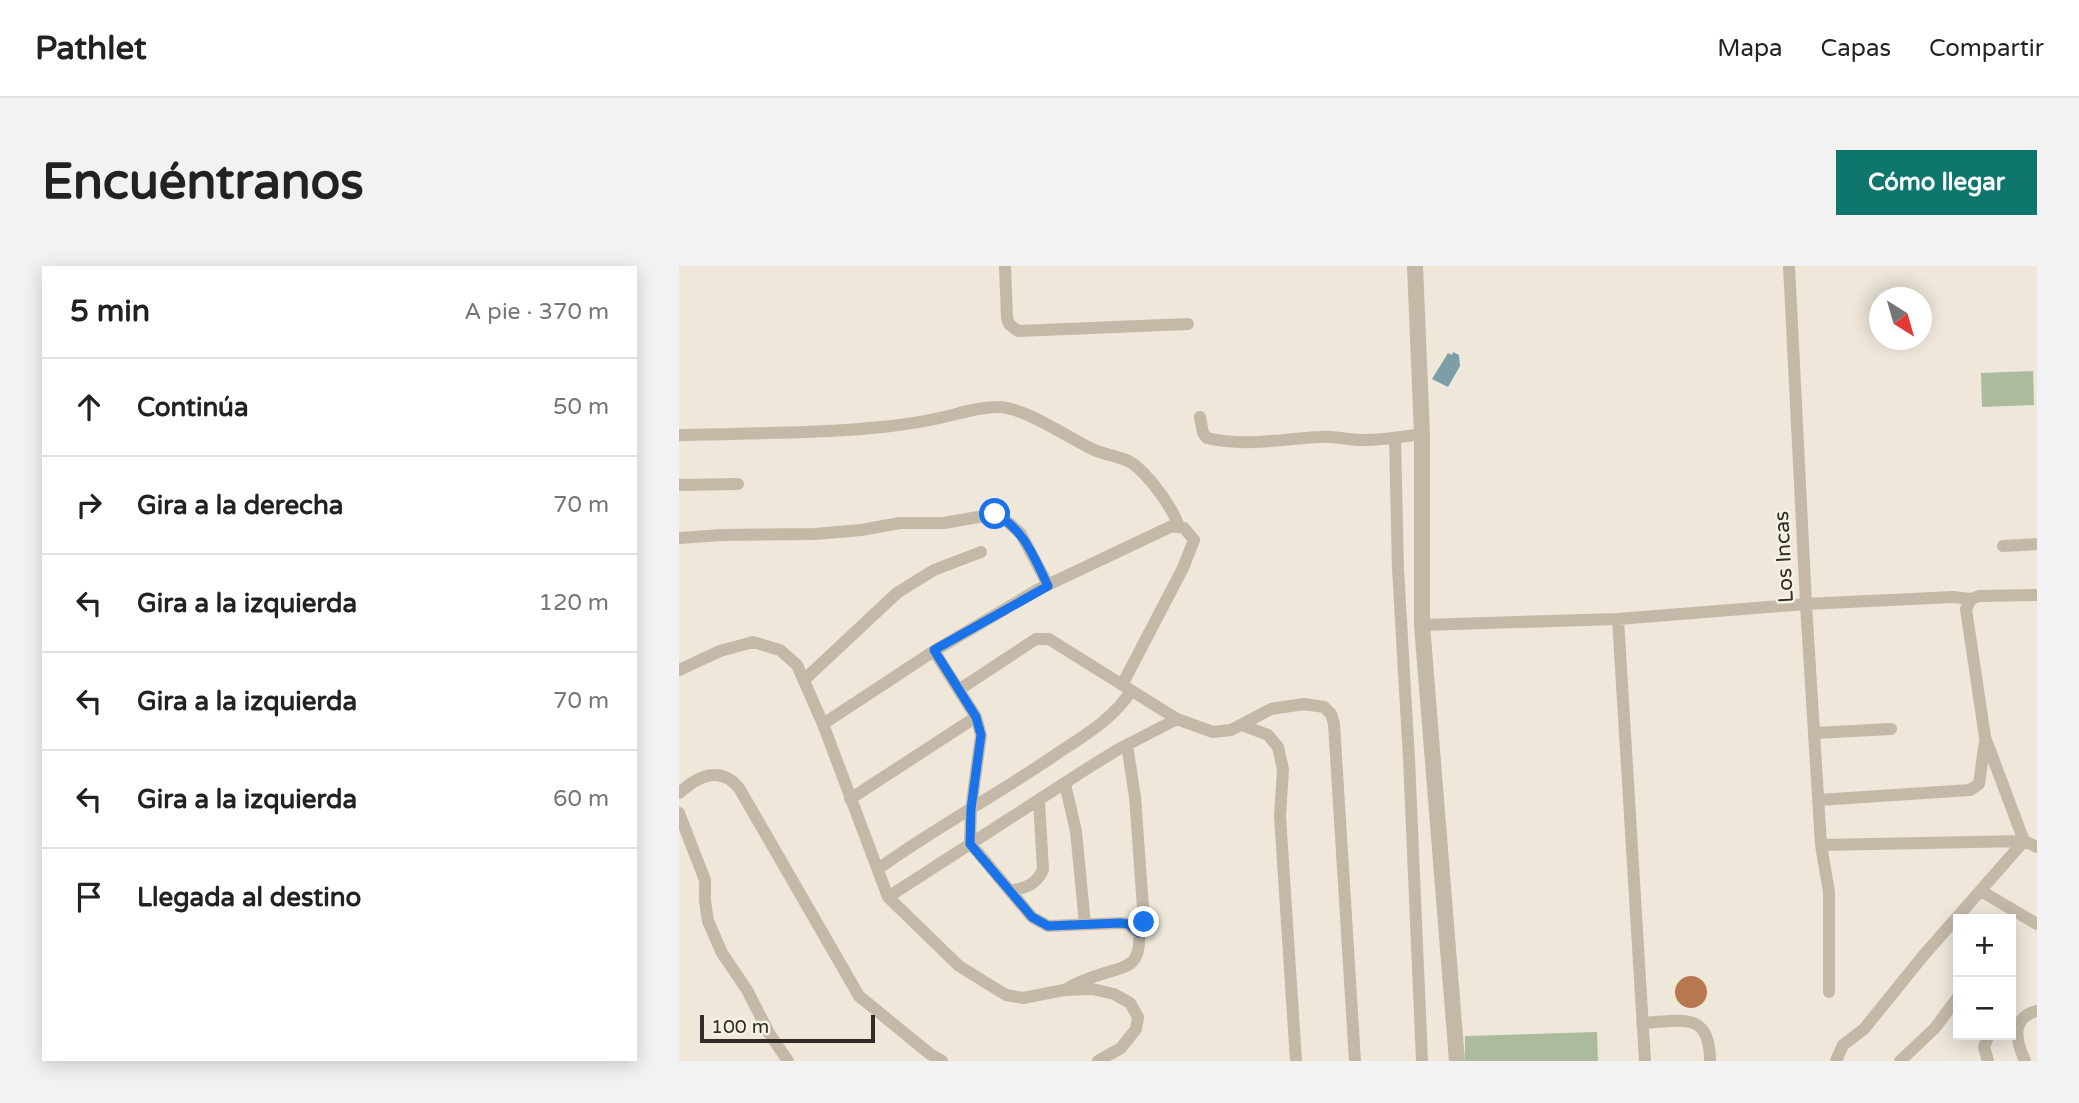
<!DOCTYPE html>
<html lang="es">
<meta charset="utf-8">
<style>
:root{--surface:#fff;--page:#f2f2f2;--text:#222;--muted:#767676;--line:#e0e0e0;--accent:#0f766e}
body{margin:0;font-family:"Varela Round",sans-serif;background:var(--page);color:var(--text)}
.controls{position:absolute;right:21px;bottom:21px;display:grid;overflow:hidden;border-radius:0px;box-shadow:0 4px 18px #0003}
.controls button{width:63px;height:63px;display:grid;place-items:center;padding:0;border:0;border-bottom:2px solid var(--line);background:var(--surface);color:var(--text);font:35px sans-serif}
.compass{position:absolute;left:1190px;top:21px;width:63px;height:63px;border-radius:50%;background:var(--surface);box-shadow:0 4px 18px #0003;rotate:143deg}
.scale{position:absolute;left:21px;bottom:18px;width:175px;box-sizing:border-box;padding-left:7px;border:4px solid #322c27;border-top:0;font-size:19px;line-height:24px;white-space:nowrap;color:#322c27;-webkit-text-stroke:5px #f6f1e5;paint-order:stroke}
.stop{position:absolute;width:21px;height:21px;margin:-16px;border:5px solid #1a73e8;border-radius:50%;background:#fff}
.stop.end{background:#1a73e8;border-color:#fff;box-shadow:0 2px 7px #0008}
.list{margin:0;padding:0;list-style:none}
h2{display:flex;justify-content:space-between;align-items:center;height:91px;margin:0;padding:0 28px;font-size:30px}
h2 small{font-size:23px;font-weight:400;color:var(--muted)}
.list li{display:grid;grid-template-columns:46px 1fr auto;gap:21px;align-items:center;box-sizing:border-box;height:98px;padding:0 28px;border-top:2px solid var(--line)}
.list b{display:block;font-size:26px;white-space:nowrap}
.list em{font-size:23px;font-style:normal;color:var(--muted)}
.icon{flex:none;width:38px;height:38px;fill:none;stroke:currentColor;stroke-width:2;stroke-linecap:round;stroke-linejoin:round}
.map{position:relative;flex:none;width:1358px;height:795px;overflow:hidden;border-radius:0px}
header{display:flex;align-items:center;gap:42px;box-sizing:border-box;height:98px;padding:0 35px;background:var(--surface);border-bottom:2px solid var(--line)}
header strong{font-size:33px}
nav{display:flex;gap:38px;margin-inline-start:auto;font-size:24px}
.intro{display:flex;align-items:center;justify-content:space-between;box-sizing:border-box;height:168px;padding:0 42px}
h1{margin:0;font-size:49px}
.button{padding:18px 32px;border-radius:0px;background:var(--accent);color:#fff;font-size:24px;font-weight:700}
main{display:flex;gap:42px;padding:0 42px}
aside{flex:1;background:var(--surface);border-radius:0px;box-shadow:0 4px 18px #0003}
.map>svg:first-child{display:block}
.green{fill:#abbb9c}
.water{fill:#7c9ea7}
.building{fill:#b7784f}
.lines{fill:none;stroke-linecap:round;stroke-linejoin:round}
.minor{stroke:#c4b9a7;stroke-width:12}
.tertiary{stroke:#c4b9a7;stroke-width:16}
.route{stroke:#1a73e8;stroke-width:9}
.labels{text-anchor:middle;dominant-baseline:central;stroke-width:5;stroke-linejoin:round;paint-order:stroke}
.street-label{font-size:21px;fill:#322c27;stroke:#f6f1e5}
</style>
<header>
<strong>Pathlet</strong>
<nav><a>Mapa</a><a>Capas</a><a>Compartir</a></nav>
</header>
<div class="intro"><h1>Encuéntranos</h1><a class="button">Cómo llegar</a></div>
<main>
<aside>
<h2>5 min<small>A pie · 370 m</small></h2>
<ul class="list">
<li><svg class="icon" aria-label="ahead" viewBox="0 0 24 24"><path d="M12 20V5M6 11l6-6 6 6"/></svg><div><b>Continúa</b></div><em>50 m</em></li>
<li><svg class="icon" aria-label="right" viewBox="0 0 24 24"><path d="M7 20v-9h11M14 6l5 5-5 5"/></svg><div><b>Gira a la derecha</b></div><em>70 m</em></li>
<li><svg class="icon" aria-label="left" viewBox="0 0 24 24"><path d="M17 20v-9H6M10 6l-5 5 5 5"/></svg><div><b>Gira a la izquierda</b></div><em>120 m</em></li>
<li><svg class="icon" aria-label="left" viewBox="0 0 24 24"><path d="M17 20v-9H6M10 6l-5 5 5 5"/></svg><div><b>Gira a la izquierda</b></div><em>70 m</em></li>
<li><svg class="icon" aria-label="left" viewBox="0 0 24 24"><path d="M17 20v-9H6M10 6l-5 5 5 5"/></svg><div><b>Gira a la izquierda</b></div><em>60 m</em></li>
<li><svg class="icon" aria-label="arrive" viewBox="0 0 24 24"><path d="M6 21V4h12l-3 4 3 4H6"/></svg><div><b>Llegada al destino</b></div></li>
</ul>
</aside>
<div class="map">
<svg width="1358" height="795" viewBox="0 0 1358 795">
<rect width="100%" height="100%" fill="#eee7da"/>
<path class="green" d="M1354,105L1355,139L1303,141L1302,107Z
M918,766L919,795H786V770Z"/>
<path class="water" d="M774,86L780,89L781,100L769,121L753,113L769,87L773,89Z"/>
<path class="building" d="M996 726a16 16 0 1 1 32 0a16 16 0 1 1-32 0Z"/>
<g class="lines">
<path class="minor" d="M326,0L328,52L330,58L339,65L509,58
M1110,0L1127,338L1142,579L1150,626V726
M521,151L524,167L528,172C565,181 603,173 641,171C653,170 666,173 679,174C700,175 722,171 743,168
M0,169C71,167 142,168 212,160C230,158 247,155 265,151C282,147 303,140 322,141C350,144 388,171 413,183C425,189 442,190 453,197C470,209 494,242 500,261
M716,172L719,303L730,493L743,795
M0,219L59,218
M0,272L43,269L136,268L182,264L221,257H265L316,248L329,256L342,268L369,319
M1324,280L1358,278
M939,353L966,795
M743,359L939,353L1127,338L1274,331L1292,333
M255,385L297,451L302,469L292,543L291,577L353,651L369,660L441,657L449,658L460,667C462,697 452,700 426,707C413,711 400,715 389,722
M0,404L41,385L74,376L101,384L118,399L144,458L209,631L280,700L327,729L344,732L385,724L413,723L435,728L451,737L459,751L457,763L442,782L419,795
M125,414L218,327L255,304L302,286
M281,423L357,373H370L498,453L534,466L552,464L592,443L625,438L645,441L652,448L655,458L676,795
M144,458L255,385L360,323L493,260L505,262L515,274L504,302L443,419
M563,459L589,469L599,481L604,503L601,550L617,795
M1135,467L1212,463
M448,479L456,531L465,655L460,667
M386,518L397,565L406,658
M0,527C19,510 41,499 60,522L180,730L251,788L263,795
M171,533L297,451
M1140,534L1291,524L1300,518L1306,475
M0,547L26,614V635L29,655L43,687L68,724L90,767L109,795
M1345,575L1306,471L1287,343L1292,333L1300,330L1358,329
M1142,579L1345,575L1358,581
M199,603C257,561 320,528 379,487C406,469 434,453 452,425
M331,625C346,622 357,619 364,604L360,535
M1302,625L1358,658
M209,631L409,502L438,484L498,453
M963,757C1002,755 1031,744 1031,795
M1157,795L1164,779L1185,763L1244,690L1345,575
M1221,795L1256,762L1279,731
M1309,795L1305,781L1310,769
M1346,795C1337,775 1331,752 1358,745"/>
<path class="tertiary" d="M736,0L743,168V359L778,795"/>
</g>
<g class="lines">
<path class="route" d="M316,248C345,263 355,291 369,320L255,384L297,451L302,469L292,543L291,578L353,651L369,660L441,657L449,658L460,667L465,656"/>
</g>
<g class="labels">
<g class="street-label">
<text transform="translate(1105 291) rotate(-93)">Los Incas</text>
</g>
</g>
</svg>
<div class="controls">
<button>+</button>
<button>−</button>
</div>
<svg class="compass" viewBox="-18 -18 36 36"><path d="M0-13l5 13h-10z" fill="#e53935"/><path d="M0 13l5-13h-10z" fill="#767676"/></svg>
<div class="scale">100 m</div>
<div class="stop" style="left:316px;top:248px"></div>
<div class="stop end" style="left:465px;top:656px"></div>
</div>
</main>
